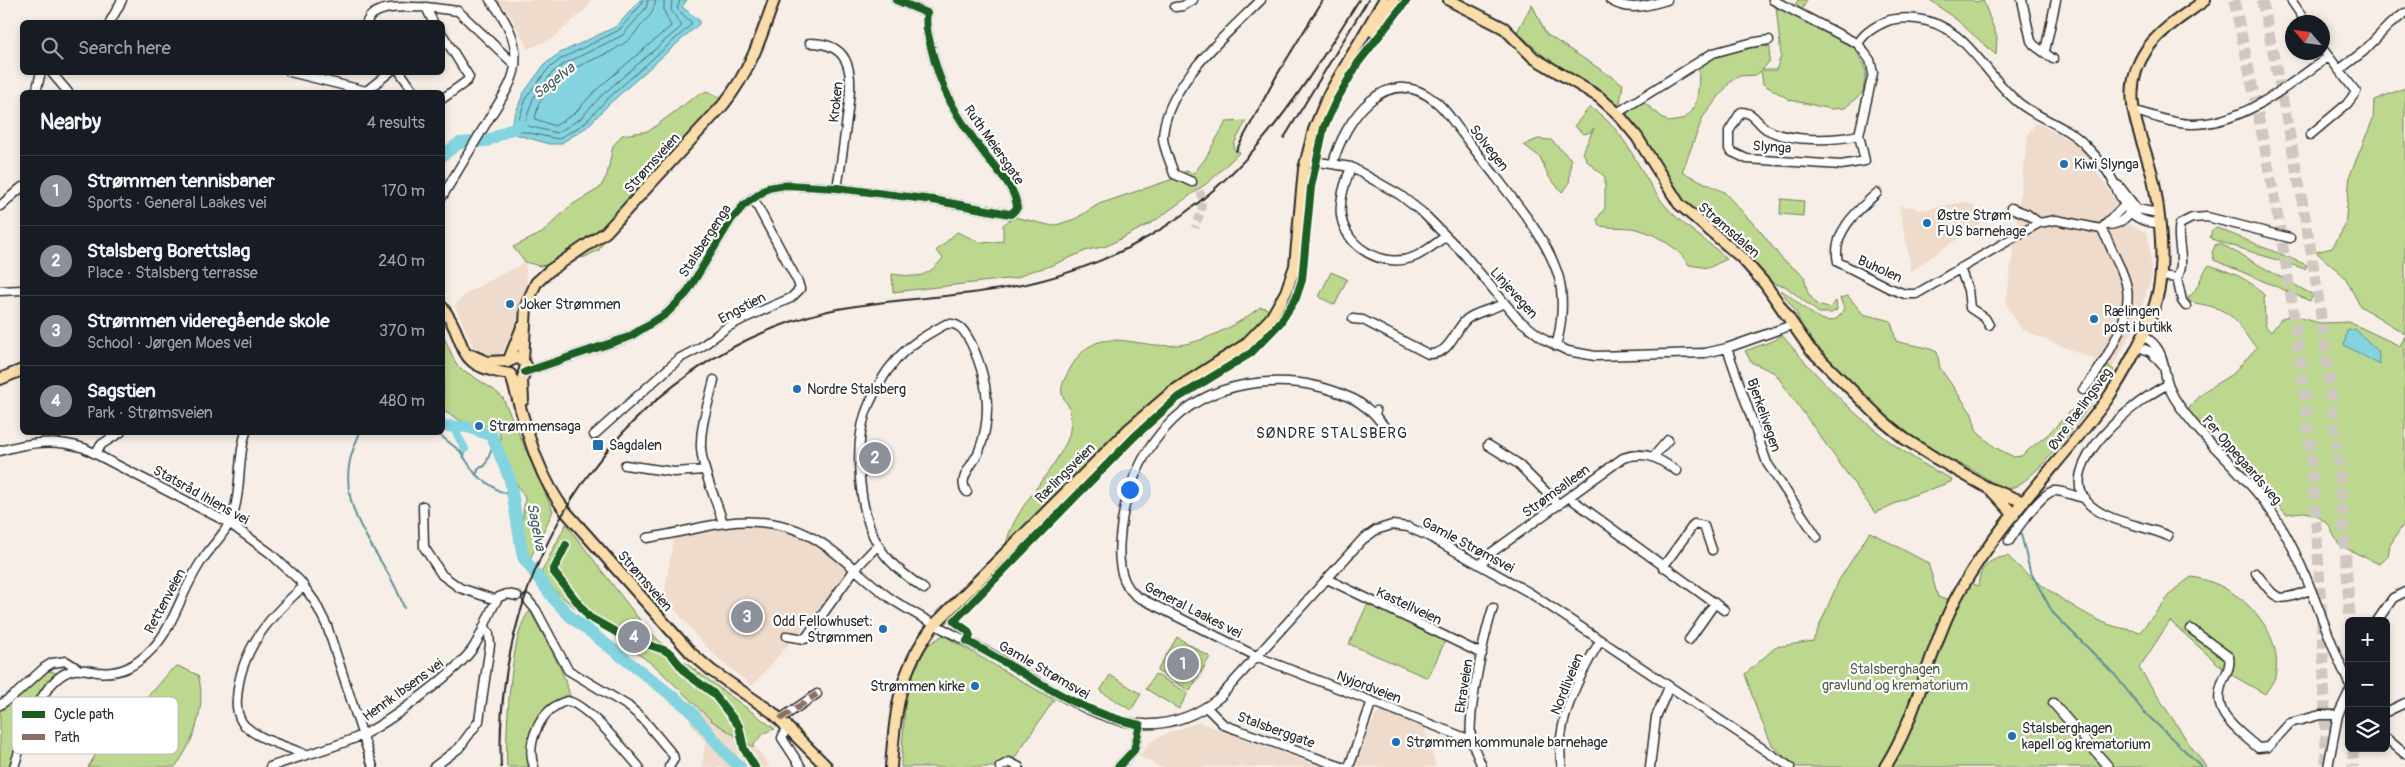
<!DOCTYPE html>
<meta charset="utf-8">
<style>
:root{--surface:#171b24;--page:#242831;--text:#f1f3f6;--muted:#9ea1a6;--line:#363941;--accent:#8c9099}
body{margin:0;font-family:Pangolin,sans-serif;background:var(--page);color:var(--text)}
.controls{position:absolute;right:15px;bottom:15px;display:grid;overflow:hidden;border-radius:8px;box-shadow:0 2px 8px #0003}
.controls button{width:45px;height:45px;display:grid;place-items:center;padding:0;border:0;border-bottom:1px solid var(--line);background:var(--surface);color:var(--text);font:25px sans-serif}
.compass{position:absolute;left:2285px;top:15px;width:45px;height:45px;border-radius:50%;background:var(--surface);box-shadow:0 2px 8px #0003;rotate:298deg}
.you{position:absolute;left:1129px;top:489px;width:18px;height:18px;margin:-12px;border:4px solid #fff;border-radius:50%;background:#1a73e8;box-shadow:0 0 0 8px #1a73e833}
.badge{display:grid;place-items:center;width:32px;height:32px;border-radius:50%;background:var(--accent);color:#fff;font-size:16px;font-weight:700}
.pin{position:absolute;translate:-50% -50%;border:2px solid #fff;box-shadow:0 1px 5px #0006}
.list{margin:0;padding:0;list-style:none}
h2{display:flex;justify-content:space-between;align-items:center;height:65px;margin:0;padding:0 20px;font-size:21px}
h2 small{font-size:16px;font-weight:400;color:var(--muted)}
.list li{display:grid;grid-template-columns:32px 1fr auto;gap:15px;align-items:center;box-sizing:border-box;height:70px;padding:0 20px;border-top:1px solid var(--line)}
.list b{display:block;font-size:19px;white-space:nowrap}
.list p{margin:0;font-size:16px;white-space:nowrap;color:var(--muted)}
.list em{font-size:16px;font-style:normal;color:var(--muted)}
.icon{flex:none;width:28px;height:28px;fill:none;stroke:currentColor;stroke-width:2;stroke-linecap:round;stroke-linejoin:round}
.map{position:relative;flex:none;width:2405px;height:767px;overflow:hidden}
.search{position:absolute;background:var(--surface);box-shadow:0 2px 8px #0003;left:20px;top:20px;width:425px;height:55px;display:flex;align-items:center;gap:12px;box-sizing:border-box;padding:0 18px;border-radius:8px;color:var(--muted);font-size:19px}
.panel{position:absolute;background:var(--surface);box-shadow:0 2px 8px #0003;left:20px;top:90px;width:425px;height:345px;border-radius:8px}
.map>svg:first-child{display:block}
.built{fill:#eedbcb}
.green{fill:#bcd78e;stroke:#74815c}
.water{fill:#84d4e0;stroke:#609098}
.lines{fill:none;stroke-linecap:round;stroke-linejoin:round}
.shore{stroke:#4f6f73;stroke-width:1}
.stream{stroke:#609098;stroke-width:2}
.canal{stroke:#84d4e0;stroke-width:8}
.river{stroke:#84d4e0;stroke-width:12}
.minor-tunnel{stroke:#cec8c1;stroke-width:8;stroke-dasharray:8 4;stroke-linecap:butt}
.highway-tunnel{stroke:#cec8c1;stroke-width:11;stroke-dasharray:11 5.5;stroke-linecap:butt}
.minor-casing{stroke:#2b2b2b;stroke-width:11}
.major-casing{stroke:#2b2b2b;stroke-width:14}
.minor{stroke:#fff;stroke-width:8}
.major{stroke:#faddab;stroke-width:10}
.rail{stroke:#2b2b2b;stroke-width:2}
.quiet{stroke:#8d6e63;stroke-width:6;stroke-dasharray:12 6;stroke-linecap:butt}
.cycleway-casing{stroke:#fff;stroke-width:11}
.cycleway{stroke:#1b5e20;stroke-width:8}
.poi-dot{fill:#1f6fb2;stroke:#fff;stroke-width:2}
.labels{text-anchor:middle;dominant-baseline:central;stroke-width:4.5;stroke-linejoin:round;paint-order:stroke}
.street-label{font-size:14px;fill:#2b2b2b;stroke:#fff}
.poi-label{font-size:14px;fill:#2b2b2b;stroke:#fff;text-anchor:start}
.park-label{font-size:14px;fill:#565f49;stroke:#fff}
.water-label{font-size:15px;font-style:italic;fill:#465e61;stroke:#fff}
.neighbourhood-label{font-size:15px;letter-spacing:1px;fill:#2b2b2b;stroke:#fff}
.key{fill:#fff;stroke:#bfbfbf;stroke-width:1}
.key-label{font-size:14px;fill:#2b2b2b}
</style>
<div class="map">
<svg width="2405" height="767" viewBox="0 0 2405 767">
<rect width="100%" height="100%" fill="#f7efe7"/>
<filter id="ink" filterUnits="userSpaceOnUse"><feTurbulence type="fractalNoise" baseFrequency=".02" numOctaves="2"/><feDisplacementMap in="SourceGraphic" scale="10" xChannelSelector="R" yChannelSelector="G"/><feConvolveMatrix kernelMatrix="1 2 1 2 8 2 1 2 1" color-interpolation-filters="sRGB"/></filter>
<g filter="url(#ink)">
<path class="built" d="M498,0H591L588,7L553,38L528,49L511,16Z
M2035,124H2039L2081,146L2131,225L2147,233L2149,240L2152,275L2137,322L2113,367L2022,330L2006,304L2028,134Z
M1966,202L1975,205L1976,215L1980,223L1909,273L1910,263L1899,206L1914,207L1917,210Z
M525,262L527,286L519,315L506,346L498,359L482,356L474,349L455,306L465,294Z
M767,522L821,542L855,569L752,686L720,660L697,637L664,596L674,534L732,524Z
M710,690L753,743L770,767H748L739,754L723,761L734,767H702L705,742L690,723Z
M1384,710L1424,726L1436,767H1360L1357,765L1356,758L1376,714Z
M1198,722L1289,755L1319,767H1159L1139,756L1147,745L1158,737Z"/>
<path class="green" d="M1798,0H1807L1799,16L1856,49L1866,71L1863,92L1845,108L1831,109L1790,100L1763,84L1761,71L1756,75L1740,76L1731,81L1703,117L1682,172L1724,192L1761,232L1782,259L1804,276L1808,293L1817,305L1829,308L1836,301L1837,310L1831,313H1819L1785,286L1775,284L1766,278L1728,238L1684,202L1639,129L1627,115L1629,110L1641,100L1668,122C1673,121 1680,121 1684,118C1701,110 1698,81 1699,65L1710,55L1752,44L1770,47L1769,62L1762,70H1776L1781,56L1776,6L1790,14Z
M1930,0H1973L1975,2L1983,0L1997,37L1996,55L1958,21Z
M1532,4L1546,34L1623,84L1620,103L1617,105L1547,59L1517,32Z
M2405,88V334L2360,306L2345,277L2316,252L2332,248L2345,226L2350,175L2373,119L2374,100Z
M707,91L728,103L608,234L599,250L585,257L540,266L525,262L513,247L542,233L570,206L600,188L607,175L613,146L622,135L649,131L697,95Z
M1590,107C1628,131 1637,170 1663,203C1681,225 1707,240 1727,259L1708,268L1689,265C1678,247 1652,231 1631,228C1620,227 1610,228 1599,226L1597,219L1605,208V177L1587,161L1583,152L1594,128L1591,132L1584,134L1574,126Z
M1246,121L1234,144V149L1240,152L1210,181L1153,222L1107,246L1088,250L1048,267L1028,272L1017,278L893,292L892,274C917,277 925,280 943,258L936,251L957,232L982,243L1003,241V225L1014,217L1053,226L1075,219L1099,204L1176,178L1186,171L1194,173L1205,159L1226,122Z
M1538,139L1551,140L1571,159L1569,184L1562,192L1549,177L1540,157L1524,145Z
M1781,199L1804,201L1803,216L1780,214Z
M2217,228L2307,265L2305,269L2214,240L2210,237L2212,230Z
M2216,244H2221L2313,295L2310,301L2214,260L2212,252Z
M2209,265C2230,272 2249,278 2264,295L2265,325L2271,332L2281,319L2290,315L2320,323L2349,322L2400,346L2405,336V522L2390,545L2388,556L2379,564L2339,545L2328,524L2314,514L2303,512L2286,514L2214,431L2197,426L2182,414L2206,390L2234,373L2257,347C2247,340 2243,328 2234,319C2222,307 2205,305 2190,302L2188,298C2200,288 2199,277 2209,265Z
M1331,272L1347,279L1335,305L1319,297Z
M1780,290C1795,295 1830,343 1844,308L1840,298L1848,296L1863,314L1891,321L1896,341C1911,346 1924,345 1937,352L1940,368L1972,414L1977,432L1996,448L2014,457L2021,456L2047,435L2085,397L2108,365L2114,370C2098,394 2031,495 2003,489L1968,467L1941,456L1906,432L1884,414L1825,358L1804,332L1795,310Z
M1260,307L1266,308L1270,314L1252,338L1184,381L1005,548C1013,508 1050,477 1067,441C1071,432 1072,417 1069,407C1067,403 1063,398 1062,394C1060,386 1066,376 1070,369C1097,319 1134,350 1178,345C1203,343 1241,323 1260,307Z
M443,335L457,366L494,390L503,398L553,511L528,563L522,523L525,498C515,484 509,467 502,451C499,443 502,436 497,428L473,427L443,411Z
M1782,335C1829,392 1885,448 1952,479L1951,482L1911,496L1875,513L1775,373L1751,362L1745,351L1775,340Z
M566,524L646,628L672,653L775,729C764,731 758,738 753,747L712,721L656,667L575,608L539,577Z
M1870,532L1928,563L1938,597L1946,600L1969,582L1978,586C1980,565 1990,559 2008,556C2027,578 2080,613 2107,624C2117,628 2129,629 2140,632L2174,590L2191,577C2235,582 2286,629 2275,677C2273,683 2268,689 2265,694L2228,673L2170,621L2139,668L2190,745L2207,767H1796L1772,745L1758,713L1745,674L1776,647L1813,641L1839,580Z
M1369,601L1447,637L1428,678L1349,644Z
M530,611C546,641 566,671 572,705L562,702L552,707L532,746L536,767H507C505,738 510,629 530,611Z
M943,635L1054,700L1013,760L1008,758L998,767H901L906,687L927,646Z
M1177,637L1210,657L1190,691L1157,671Z
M178,666L198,675C207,706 194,743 175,767H88L111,730L156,688L172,669Z
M50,671L56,673L31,719L18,767H0V704L39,673Z
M1155,674L1188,693L1179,709L1146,689Z
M1110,675L1141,694L1131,710L1100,691Z"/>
<path class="water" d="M640,0H687L682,7L699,20V24L609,104L587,127L560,144H549L508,132L523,94L544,65L558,54L617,26Z
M2355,329L2378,351L2380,365L2344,345L2347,331Z"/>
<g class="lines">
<path class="shore" d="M642,0L641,5L619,30L561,59L548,69L527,96L515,130L558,139L584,124L606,100L691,25V22L677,9L680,0
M648,0L646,8L623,35L564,64L552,73L533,99L524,125L557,133L580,119L602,95L682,26L671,10L672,0
M656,0L652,13L629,40L612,51L568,71L557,79L539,103L535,119L555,126L575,113L596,90L671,26L664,11V0"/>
<path class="stream" d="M360,432C356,443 350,455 349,466C341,521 389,560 404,608
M436,432L460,451L476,475L499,491L512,495
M464,458L465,449
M476,475L479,468L485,466L495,441
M2020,530L2030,571L2053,613L2115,675L2143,711L2202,767"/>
<path class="canal" d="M453,427L465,449
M484,429L492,430"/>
<path class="river" d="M442,156L459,143L487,141L521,124
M442,426L468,427L492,436L510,480L523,557L553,598L571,617L689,709L728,756L740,767"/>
<path class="minor-tunnel" d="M1192,182C1209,195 1201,211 1195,228"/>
<path class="highway-tunnel" d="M2234,0C2258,112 2281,223 2297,337C2316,479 2324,623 2326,767
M2262,0C2285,110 2308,220 2323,331C2336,427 2344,524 2350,621
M2353,748V767"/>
<g class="minor-casing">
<path id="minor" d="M1610,0C1629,12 1647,6 1667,0
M1773,0L1858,44
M2022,0L2031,41L2034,45L2053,59
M2291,0L2306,22
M426,7L458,11L515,65
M1175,7L1183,6L1193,0
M110,22L122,0
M367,22C374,3 409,8 426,7L433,22
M442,34L469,77L467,81L442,99
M810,43C859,43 851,85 847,118C844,142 841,165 837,188
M2045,51L2056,0
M2339,70L2364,51L2389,25L2405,13
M51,72L68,92
M290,72L370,92
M400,72L414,92
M36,92L41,72
M365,92L390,72
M2132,110C2151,115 2172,124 2192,124C2244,124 2288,85 2328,57
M1617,113L1713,53L1750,43L1769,40
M1859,135L1865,161L1841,165L1747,159L1732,152L1729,149V131L1741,112C1754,112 1757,123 1766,129C1790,142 1833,141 1859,135L1873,73L1870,60L1858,44C1864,32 1877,25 1890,20C1898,18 1908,18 1917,19C1967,25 1983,74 2019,103C2039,119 2067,126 2085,145C2095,155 2107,169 2113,181C2123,204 2131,223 2159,223
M2310,135L2347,104L2356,92L2322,48
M1306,160L1351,167L1400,195L1423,213L1463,253L1518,319L1545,340L1568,351L1595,356L1705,353L1727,348L1792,325
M1333,163C1345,120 1386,61 1435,101C1446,109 1453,122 1462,133C1473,148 1485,163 1497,178C1520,209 1548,240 1559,278C1564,299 1562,325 1556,346
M1351,167C1346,181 1339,199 1341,215C1345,248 1384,269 1414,257C1426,252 1436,243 1446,236
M1192,182L1174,174C1171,163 1163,148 1163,137C1165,85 1227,34 1261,0
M2113,183L2119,186L2137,209L2158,213
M1877,193C1858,210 1831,233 1838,262L1889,288L1905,294H1916L2039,223L2056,220L2101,229
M442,197C458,170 474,144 490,117C499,102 513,84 515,66C518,40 506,19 490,0
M0,206L22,187
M2011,208L2027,214L2039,223
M2101,229L2125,205H2132C2130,217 2119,225 2107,225
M1960,268L1968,290L1970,308L1985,318L1989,325
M2161,276L2177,278C2187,261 2175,241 2180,224L2192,218L2207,217L2290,238
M2177,278L2182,301L2186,306
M0,291L22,290
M1353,319L1363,320L1428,354C1451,355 1453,331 1467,319C1478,311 1492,310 1504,303
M2142,335C2172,352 2158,373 2175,399C2202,441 2243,470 2271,511C2307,563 2322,627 2349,683
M2137,346L2151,352L2163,366
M1727,348L1767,463L1817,537
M525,372L629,337L666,314L686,294L731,220L744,205L768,188L786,185L837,188L933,200L1004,213L1011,214L1017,208C1016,187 996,169 984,153C958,120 940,88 931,47C928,35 925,25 927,13L896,0
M714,380C709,402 700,425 701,448C703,473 716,499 723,523
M2167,385C2137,399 2050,468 2090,505C2110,523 2144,525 2168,536
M2083,390C2102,369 2132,318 2127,289C2126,278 2120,267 2115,257C2111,248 2107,237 2101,229
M1376,411L1373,413C1366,408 1359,401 1351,398C1296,372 1219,376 1173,420C1141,450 1123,495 1120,538C1118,559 1119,584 1138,597L1258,657L1471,740
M1373,413L1384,426
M594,435L680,358L701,347L726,328L745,318L791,298L800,289L798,282L753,198
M1488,445L1517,463L1559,505
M0,451C29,442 55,439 84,448L229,523L270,553L300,581L315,602L327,626L373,767
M95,453L102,444L121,432
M1654,456L1668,440
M625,465L674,472L705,470
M1570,498L1724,610
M423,506L424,547L442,575L460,588L496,600
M647,538C699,531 735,512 788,527C829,539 856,574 890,598C922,620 960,637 995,656C1069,698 1139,761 1220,697L1362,540L1376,530L1392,525L1408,527L1430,537L1530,593L1790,767
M2009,541C2016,530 2041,493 2054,491C2063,490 2075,497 2085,498
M1480,565L1491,553L1623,458C1646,450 1658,458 1677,471
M1663,567L1694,524L1704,526L1712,550
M2256,573C2278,601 2275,603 2310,590
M1327,579L1482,654
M924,589C907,576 889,564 878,545C859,512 854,451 865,415C869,402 883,375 892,365C906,346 926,335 946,324C960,322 965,332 971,343C987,377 993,415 979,451C974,464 956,479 967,492
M527,599L536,610L568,670L628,706L643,719L673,755L674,759L669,767
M2377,621L2393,598L2405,592
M2191,629L2229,657C2231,666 2226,674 2222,683C2210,714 2238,730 2258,748L2268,747L2290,723L2320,715H2338
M787,636L805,639L855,569L878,545
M1689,640L1715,603
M2053,703L2109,767
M0,705L17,693L44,668L52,663L66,661L80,670
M1207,708L1224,725L1342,767
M2386,712L2405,703
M780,719L817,694
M787,725L782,738L801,767
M2386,738L2405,754
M304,754C286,746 260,740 245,726C238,719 236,707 237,698C240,650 270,616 304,586
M14,767C23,739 39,682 70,671C79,668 88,670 97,672C121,675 137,665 153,648C174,627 184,584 203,559C214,543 229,530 234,511C242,486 237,458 246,432
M270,767C299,756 331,749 360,736C387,724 452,675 471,651C484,634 487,613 499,597L507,594L517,596
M434,767L459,748L479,721L490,645L489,634L485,627
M534,767C525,742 541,708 567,701C585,703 627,752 639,767
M1000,767L1009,762L1019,767
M1118,767L1134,750L1140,725
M1349,767L1372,701
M1482,767C1479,758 1473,748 1471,738C1468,711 1484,635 1493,608
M1562,767C1553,727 1580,674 1600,641
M1650,767L1656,717L1669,687
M2328,767L2338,715L2349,692"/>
</g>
<g class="major-casing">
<path id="major" d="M1449,0L1504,28L1534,58L1599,97L1617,113L1637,137L1679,204L1742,258L1765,284L1810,349L1883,421L1905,439L1935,458L1988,488L2024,502
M1372,31L1394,0
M442,307C471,344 450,366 510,374
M471,355L487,362L509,361
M523,360L526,306L536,283L549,271L606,232L723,105C749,73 761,38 774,0
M509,361L519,357L526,365L522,381L523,400
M508,362L522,327
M511,375C525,423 535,472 566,512L691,653L712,671L772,712L827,767
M0,379L22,370
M1991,490L2014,515
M891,767C895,711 899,669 935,624L1129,429L1172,392L1245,345L1271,318L1286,292L1295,266L1304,169L1314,130L1328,96L1384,0
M1885,767C1920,712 1929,645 1961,589C2001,519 2061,463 2108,398C2130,364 2160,312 2161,270C2163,242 2159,211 2154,183C2144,135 2115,96 2147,49C2162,28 2185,15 2205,0"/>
</g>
<use href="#minor" class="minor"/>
<use href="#major" class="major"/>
<path class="rail" d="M1284,138L1368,0
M1236,151L1277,75L1323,0
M501,767C491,562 624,360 828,311C878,300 929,299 979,292C1031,286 1082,271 1130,247C1242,189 1294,103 1359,0"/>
<path class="quiet" d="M780,719L817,694"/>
<g class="cycleway-casing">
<path id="cycleway" d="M525,372L629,337L666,314L686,294L731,220L744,205L768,188L786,185L837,188L933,200L1004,213L1011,214L1017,208C1016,187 996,169 984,153C958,120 940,88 931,47C928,35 925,25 927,13L896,0
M566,545L553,571L589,617L623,636L664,650L671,654L687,674L713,693L739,726L744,749L755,767
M1118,767L1134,750L1140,725C1075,712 1024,671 967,641L970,636L968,631L954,621L1134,437L1176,399L1251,353L1280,323L1296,298L1302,280L1311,187L1324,127L1336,101L1358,63L1407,0"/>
</g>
<use href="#cycleway" class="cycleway"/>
</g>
</g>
<g class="poi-dot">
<circle cx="2064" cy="164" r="5"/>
<circle cx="1927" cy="223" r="5"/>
<circle cx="510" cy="304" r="5"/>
<circle cx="2094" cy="319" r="5"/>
<circle cx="797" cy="389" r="5"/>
<circle cx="479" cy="426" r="5"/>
<rect x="592" y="439" width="12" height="12" rx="2.5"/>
<circle cx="883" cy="629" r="5"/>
<circle cx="975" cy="686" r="5"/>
<circle cx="2012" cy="736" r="5"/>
<circle cx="1396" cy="742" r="5"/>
</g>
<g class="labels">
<g class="street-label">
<text transform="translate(836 102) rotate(-84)">Kroken</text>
<text transform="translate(994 145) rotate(55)">Ruth Meiersgate</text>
<text transform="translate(1772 147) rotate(4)">Slynga</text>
<text transform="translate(1489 148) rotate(52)">Solvegen</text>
<text transform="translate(652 163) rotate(-48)">Strømsveien</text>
<text transform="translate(1729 230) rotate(41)">Strømsdalen</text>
<text transform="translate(705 241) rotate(-57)">Stalsbergenga</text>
<text transform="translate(1880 269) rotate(24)">Buholen</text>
<text transform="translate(1514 293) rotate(48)">Linjevegen</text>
<text transform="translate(742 308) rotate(-28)">Engstien</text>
<text transform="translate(2080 409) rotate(-54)">Øvre Rælingsveg</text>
<text transform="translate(1764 415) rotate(71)">Bjerkelivegen</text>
<text transform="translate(2242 460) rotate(49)">Per Oppegaards veg</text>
<text transform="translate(1065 473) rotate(-45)">Rælingsveien</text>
<text transform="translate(1556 491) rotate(-36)">Strømsalleen</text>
<text transform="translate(201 495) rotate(29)">Statsråd Ihlens vei</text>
<text transform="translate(1468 545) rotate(28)">Gamle Strømsvei</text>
<text transform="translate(645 581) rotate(49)">Strømsveien</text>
<text transform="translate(165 601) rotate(-62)">Rettenveien</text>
<text transform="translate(1409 606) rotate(25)">Kastellveien</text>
<text transform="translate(1193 610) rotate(27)">General Laakes vei</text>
<text transform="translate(1044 670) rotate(30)">Gamle Strømsvei</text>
<text transform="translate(1567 684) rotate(-68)">Nordliveien</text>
<text transform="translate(1464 686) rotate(-81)">Ekraveien</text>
<text transform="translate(1369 687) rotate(21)">Nyjordveien</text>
<text transform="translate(403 690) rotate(-36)">Henrik Ibsens vei</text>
<text transform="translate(1276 730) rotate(20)">Stalsberggate</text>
</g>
<g class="poi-label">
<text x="2074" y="164">Kiwi Slynga</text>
<text x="1937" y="215">Østre Strøm<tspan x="1937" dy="16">FUS barnehage</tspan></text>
<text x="520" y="304">Joker Strømmen</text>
<text x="2104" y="311">Rælingen<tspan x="2104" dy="16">post i butikk</tspan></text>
<text x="807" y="389">Nordre Stalsberg</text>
<text x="489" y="426">Strømmensaga</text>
<text x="609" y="445">Sagdalen</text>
<text x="873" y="621" text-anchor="end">Odd Fellowhuset:<tspan x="873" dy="16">Strømmen</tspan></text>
<text x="965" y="686" text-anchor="end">Strømmen kirke</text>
<text x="2022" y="728">Stalsberghagen<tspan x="2022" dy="16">kapell og krematorium</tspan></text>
<text x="1406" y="742">Strømmen kommunale barnehage</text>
</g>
<g class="park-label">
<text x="1895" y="669">Stalsberghagen<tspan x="1895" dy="16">gravlund og krematorium</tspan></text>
</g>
<g class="water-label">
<text transform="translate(554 81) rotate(-38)">Sagelva</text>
<text transform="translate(536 527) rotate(79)">Sagelva</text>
</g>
<g class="neighbourhood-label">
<text x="1332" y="433">SØNDRE STALSBERG</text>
</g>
</g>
<rect x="12" y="697" width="166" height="57" rx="8" class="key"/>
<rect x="22" y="711" width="23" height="7" fill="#1b5e20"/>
<rect x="22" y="734" width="23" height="6" fill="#8d6e63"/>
<g class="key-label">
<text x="54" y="719">Cycle path</text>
<text x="54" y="742">Path</text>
</g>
</svg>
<div class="controls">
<button>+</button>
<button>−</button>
<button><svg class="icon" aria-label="layers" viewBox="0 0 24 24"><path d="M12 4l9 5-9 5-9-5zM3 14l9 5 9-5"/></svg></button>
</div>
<svg class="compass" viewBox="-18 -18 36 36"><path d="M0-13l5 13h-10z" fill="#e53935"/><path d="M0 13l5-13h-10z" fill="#9ea1a6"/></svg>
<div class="you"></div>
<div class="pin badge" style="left:1183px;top:664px">1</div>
<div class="pin badge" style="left:875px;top:458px">2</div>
<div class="pin badge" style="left:747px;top:617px">3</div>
<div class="pin badge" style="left:634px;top:637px">4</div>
<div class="search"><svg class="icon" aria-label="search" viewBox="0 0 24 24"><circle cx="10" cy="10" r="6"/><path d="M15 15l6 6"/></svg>Search here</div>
<section class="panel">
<h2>Nearby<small>4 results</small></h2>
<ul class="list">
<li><span class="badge">1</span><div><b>Strømmen tennisbaner</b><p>Sports · General Laakes vei</p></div><em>170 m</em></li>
<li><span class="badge">2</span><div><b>Stalsberg Borettslag</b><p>Place · Stalsberg terrasse</p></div><em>240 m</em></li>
<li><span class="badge">3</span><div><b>Strømmen videregående skole</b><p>School · Jørgen Moes vei</p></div><em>370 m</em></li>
<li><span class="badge">4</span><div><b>Sagstien</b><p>Park · Strømsveien</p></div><em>480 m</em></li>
</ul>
</section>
</div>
